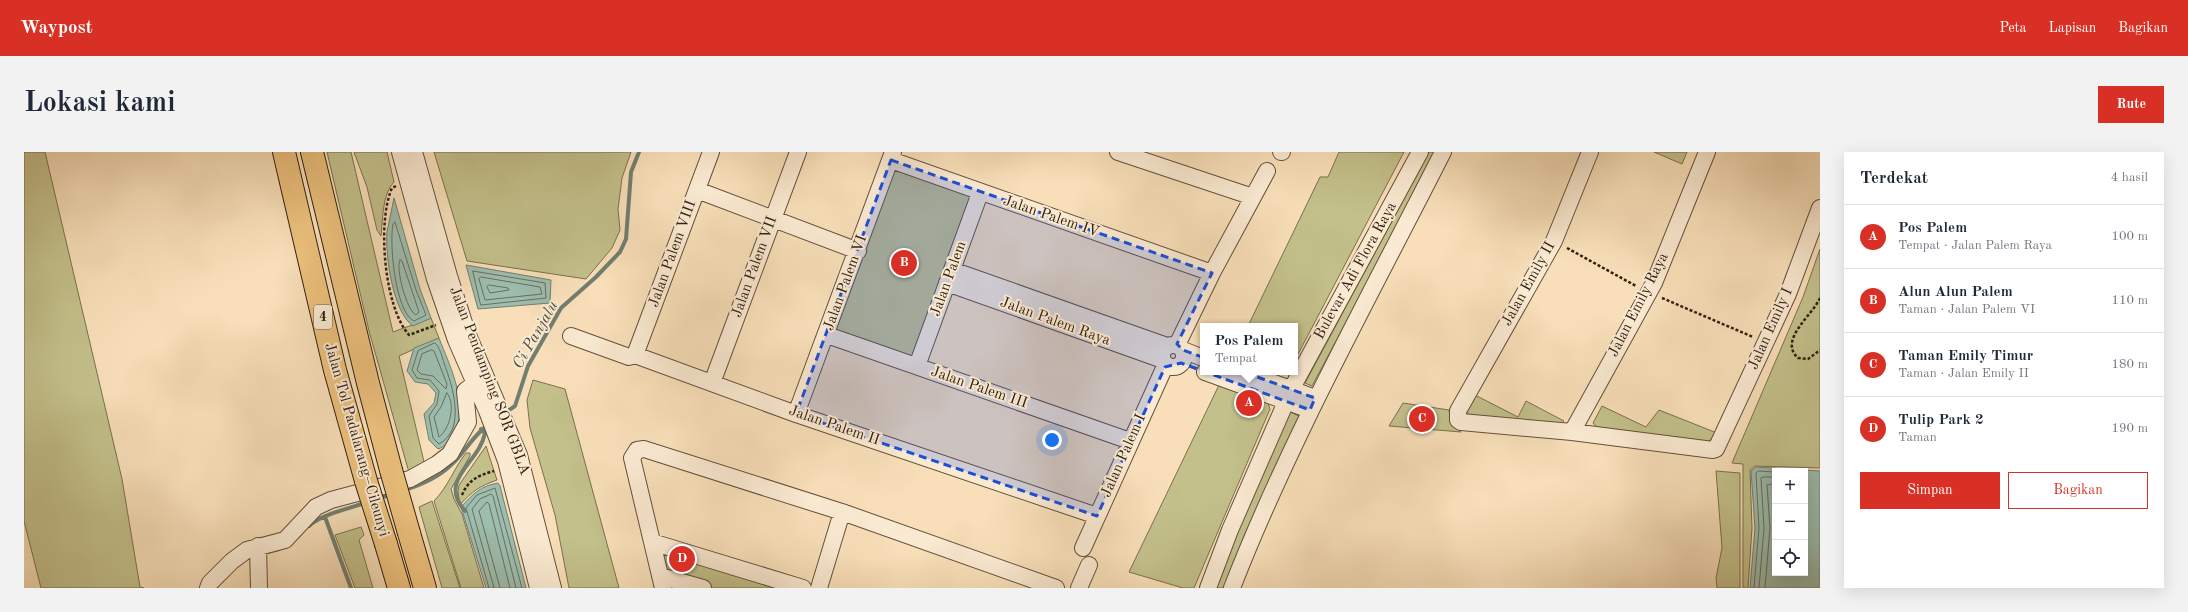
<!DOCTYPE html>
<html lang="id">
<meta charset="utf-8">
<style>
:root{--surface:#fff;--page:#f2f2f3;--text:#1f2937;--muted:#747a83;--line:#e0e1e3;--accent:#d93025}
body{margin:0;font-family:"Old Standard TT",serif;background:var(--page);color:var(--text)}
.controls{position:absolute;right:12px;bottom:12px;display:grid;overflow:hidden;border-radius:0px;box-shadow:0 4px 16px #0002}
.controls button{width:36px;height:36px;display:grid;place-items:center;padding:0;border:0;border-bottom:1px solid var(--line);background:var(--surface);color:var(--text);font:20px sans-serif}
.you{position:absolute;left:1028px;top:288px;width:14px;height:14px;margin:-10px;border:3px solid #fff;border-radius:50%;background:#1a73e8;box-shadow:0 0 0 6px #1a73e833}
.badge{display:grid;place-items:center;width:26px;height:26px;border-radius:50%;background:var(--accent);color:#fff;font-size:13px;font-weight:700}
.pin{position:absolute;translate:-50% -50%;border:2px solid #fff;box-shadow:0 1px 4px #0006}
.popup{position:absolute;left:1176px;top:171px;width:98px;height:52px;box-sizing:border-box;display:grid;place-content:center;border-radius:0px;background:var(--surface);filter:drop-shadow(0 1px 3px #0005);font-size:13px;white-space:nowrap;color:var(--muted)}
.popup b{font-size:15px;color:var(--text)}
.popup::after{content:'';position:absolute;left:50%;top:100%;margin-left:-8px;border:8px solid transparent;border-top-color:var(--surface)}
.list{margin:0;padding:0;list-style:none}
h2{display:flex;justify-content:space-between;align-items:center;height:52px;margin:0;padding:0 16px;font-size:17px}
h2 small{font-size:13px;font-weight:400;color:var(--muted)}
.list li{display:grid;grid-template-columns:26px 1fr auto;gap:12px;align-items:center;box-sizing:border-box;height:64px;padding:0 16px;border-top:1px solid var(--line)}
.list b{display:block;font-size:15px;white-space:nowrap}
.list p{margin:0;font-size:13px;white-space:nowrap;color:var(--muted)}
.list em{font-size:13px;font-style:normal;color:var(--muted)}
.actions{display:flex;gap:8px;padding:12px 16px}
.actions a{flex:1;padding:9px 0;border:1px solid var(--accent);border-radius:0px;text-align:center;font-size:14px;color:var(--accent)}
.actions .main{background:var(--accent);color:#fff}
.icon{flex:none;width:22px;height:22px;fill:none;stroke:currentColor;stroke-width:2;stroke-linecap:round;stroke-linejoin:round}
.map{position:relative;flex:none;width:1796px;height:436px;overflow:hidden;border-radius:0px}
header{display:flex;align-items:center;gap:24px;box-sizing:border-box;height:56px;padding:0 20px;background:var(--accent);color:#fff}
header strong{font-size:19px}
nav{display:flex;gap:22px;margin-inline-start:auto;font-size:14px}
.intro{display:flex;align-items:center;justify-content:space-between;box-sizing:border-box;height:96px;padding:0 24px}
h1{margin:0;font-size:28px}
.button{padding:10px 18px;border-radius:0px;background:var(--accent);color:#fff;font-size:14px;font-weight:700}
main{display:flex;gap:24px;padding:0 24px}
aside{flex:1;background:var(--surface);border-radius:0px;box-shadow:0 4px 16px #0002}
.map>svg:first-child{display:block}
.green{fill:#c3c08b;stroke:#7a704e}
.water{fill:#9dbdae;stroke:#727e6f;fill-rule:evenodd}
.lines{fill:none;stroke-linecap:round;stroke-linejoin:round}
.shore{stroke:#686e5f;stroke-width:1}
.stream{stroke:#727e6f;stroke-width:4}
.minor-casing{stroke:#64503a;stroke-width:18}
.highway-casing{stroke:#322010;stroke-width:24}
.path{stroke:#322010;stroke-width:2.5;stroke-dasharray:3 2;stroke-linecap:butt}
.minor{stroke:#faead2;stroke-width:16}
.highway{stroke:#ecc07c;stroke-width:22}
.highway-bridge-casing{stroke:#322010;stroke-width:24;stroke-linecap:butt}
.highway-bridge{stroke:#ecc07c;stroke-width:22}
.marked{fill:#1d4ed8;fill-opacity:0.2;stroke:#1d4ed8;stroke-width:3;stroke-dasharray:8 5;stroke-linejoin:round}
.labels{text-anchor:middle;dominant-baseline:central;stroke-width:4;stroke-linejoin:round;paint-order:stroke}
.shield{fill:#faead2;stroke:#6e5d4a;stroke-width:1}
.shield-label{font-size:14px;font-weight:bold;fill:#322010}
.street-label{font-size:15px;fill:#322010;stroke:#faead2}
.water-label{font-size:16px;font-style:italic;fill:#524f3f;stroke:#faead2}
</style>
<header>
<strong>Waypost</strong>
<nav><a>Peta</a><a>Lapisan</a><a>Bagikan</a></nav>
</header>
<div class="intro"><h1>Lokasi kami</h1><a class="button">Rute</a></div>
<main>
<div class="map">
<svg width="1796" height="436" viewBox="0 0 1796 436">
<rect width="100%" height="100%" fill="#f8dfb9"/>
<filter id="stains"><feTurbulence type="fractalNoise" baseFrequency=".005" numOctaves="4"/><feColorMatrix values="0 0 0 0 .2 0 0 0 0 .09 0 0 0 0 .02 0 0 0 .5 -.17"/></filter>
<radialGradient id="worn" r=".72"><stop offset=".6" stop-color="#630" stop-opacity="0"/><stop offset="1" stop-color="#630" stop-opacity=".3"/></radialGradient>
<path class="green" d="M0,0H21L98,327L116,435L120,436H17L0,369Z
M303,0H327L369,180L407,166L415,186L375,204L401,314L386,324L345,179Z
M330,0H363L370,30C358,42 359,67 357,84L353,78L343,35Z
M410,0H607L598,26L594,57L596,78L588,96L562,127L443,109Z
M1315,0H1380L1271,208V174H1224L1296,25H1304Z
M1405,0H1413L1288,234L1281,231Z
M1630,0H1663L1658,12Z
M868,14L950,43L891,208L809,179Z
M1796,97V316L1731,314L1726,318L1728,376L1724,436H1719V312L1708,311L1779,145Z
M509,228L541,237L595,436H545L531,363L506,276L503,248Z
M1195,233L1243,248L1246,257L1170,436H1159L1105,420Z
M1451,243L1494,265L1502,249L1540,269L1533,276L1449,267L1442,259Z
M1379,251L1425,258L1427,271L1437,280L1365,274Z
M1578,254L1622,275L1635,258L1693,281L1684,290L1578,281L1569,271Z
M1266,260L1275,264L1221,382L1200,436H1191L1212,380Z
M462,294L473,328C456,334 448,339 436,353L434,340L435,333Z
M442,301H446V304L427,337L430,347L438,362L460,436H437L410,349C424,335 430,316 442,301Z
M1692,319L1716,321V436H1693L1692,426L1698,396Z
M408,349L436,436H418L395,355Z
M337,375L340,383L335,388L349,436H331L311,383Z
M628,390L779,436H679L636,424Z"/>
<path class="water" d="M370,46L396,137L407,166L389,174C369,160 361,104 363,80C365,69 368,57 370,46Z
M442,113L527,128L526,151L454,157Z
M415,186C426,215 448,257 427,285C423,291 421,295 414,297L405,288L400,262L410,251L412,241L404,232L391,230L383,219L390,196Z
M1732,315L1796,319V436H1726L1731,376L1727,319ZM1751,319H1781V421H1751Z
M474,331L476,334L502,436H462L437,355C449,342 456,334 474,331Z"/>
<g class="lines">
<path class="shore" d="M371,70L392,138L402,163L390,169C371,160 365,90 369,72Z
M376,108L378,109L395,160L392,163C383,159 371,116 376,108Z
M449,119L521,131L522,146L457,153Z
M457,125L516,135L518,142L461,148L455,127Z
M465,133L484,136L485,138L466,141L463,135Z
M411,191C416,195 418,205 420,211C428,233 443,277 415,292L409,286L405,264L413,252L415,239L406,228L393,226L388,218L394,199Z
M408,198L410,199L423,232L422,237L409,224L397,222L393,218L398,202Z
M423,241C432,252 426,277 415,285L410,265L417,255Z
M465,436L442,356L453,343L471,336L498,436
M470,436L448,357L456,347L467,342L469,344L492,436
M476,436L455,359L463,350L465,352L486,436
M1730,436L1735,376L1732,321L1734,319L1751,320
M1735,436L1740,376L1737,326L1739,325H1751
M1741,436L1746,376L1743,333L1751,331"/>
<path class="stream" d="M481,261L491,254L504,214L537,156L572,125L596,100L602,87L607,20L615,0
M380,338C397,333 413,326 426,314C441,301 448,284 464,273
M353,347L368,342
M441,359C413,327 455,312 461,281L457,277
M301,365L327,436
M285,374C296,363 326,356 341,351
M240,401L255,397"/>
<g class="minor-casing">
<path id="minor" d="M376,0L411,127L432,188L463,259L482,309L514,436
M390,0L425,124L444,183L495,303L529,436
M1094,0L1229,45
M1257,0H1258
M1566,0L1530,89L1434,259V268L1437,270L1548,280L1689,298L1692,297L1764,142L1796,56
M867,8L1188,121
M673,38L834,99
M928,118L1143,194
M923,131L1139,208
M803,183L1106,289
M547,184L605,205L611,203L772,262L1073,364
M1153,193L1188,121L1243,19
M1138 204a11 11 0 1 1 22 0a11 11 0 1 1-22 0Z
M1159,198L1179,206
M611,203L687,0
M893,214L956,41
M1181,220L1286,258
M1220,220L1291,246
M688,231L774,0
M772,262L869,0
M1548,280L1630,131L1683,0
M628,390L779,436
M234,394L235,436
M1059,396L1142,212
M636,424L679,436
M184,436L186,431L208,409L223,398L261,388L292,355L307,348L386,327L413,312L426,302L444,270L441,239L451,231
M639,436L608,306L613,298L620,297L818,360L1032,436
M795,436L818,360
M1055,436L1065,413
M1184,436L1206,378L1268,236L1396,0
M1208,436C1267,285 1346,144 1419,0"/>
</g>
<g class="highway-casing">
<path id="highway" d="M260,0L311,218L342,329
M288,0L344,231L367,318
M385,381L401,436
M362,392L375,436"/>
</g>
<path class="path" d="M372,34L368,36C353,69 360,155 385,183L412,173
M1543,96L1612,134
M1638,146L1729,185
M1796,146C1788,164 1754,188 1774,206L1784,207L1796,198
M438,343C444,328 455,323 470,319"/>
<use href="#minor" class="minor"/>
<use href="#highway" class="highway"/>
<g class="highway-bridge-casing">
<path id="highway-bridge" d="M367,318L385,381
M342,329L362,392"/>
</g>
<use href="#highway-bridge" class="highway-bridge"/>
</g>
<path class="marked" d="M867,8L1188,121L1153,192L1159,198L1291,246L1286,258L1157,211L1141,215L1073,364L772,262Z"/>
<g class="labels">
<rect class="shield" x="290" y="153" width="18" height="24" rx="3"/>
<g class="shield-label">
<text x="299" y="165">4</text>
</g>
<g class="street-label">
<text transform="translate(1027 65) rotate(19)">Jalan Palem IV</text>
<text transform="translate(649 102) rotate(-70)">Jalan Palem VIII</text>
<text transform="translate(731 115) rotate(-70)">Jalan Palem VII</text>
<text transform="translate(1332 119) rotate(-61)">Bulevar Adi Flora Raya</text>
<text transform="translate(925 127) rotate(-70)">Jalan Palem</text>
<text transform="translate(822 131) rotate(-70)">Jalan Palem VI</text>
<text transform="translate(1505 132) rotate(-61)">Jalan Emily II</text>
<text transform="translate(1615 153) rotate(-63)">Jalan Emily Raya</text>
<text transform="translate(1031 170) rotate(20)">Jalan Palem Raya</text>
<text transform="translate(1747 177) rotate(-66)">Jalan Emily I</text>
<text transform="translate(465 229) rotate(69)">Jalan Pendamping SOR GBLA</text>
<text transform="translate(955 236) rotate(19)">Jalan Palem III</text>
<text transform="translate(810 274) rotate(19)">Jalan Palem II</text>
<text transform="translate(332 288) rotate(74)">Jalan Tol Padalarang–Cileunyi</text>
<text transform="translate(1100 304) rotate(-66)">Jalan Palem I</text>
</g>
<g class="water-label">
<text transform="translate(512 183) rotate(-60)">Ci Panjalu</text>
</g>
</g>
<rect width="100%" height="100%" filter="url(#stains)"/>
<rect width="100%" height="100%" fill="url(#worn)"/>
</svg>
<div class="controls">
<button>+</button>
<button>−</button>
<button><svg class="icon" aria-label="locate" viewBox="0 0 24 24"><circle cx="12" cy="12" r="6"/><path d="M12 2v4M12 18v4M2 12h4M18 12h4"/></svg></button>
</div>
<div class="you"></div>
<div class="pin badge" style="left:1225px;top:251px">A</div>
<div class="popup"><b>Pos Palem</b>Tempat</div>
<div class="pin badge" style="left:880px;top:111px">B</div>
<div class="pin badge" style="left:1398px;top:267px">C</div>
<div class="pin badge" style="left:658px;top:407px">D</div>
</div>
<aside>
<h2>Terdekat<small>4 hasil</small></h2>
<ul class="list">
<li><span class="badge">A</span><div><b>Pos Palem</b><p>Tempat · Jalan Palem Raya</p></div><em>100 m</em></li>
<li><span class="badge">B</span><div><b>Alun Alun Palem</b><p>Taman · Jalan Palem VI</p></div><em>110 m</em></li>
<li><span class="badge">C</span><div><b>Taman Emily Timur</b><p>Taman · Jalan Emily II</p></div><em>180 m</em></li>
<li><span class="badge">D</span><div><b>Tulip Park 2</b><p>Taman</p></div><em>190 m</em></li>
</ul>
<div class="actions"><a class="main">Simpan</a><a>Bagikan</a></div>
</aside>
</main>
